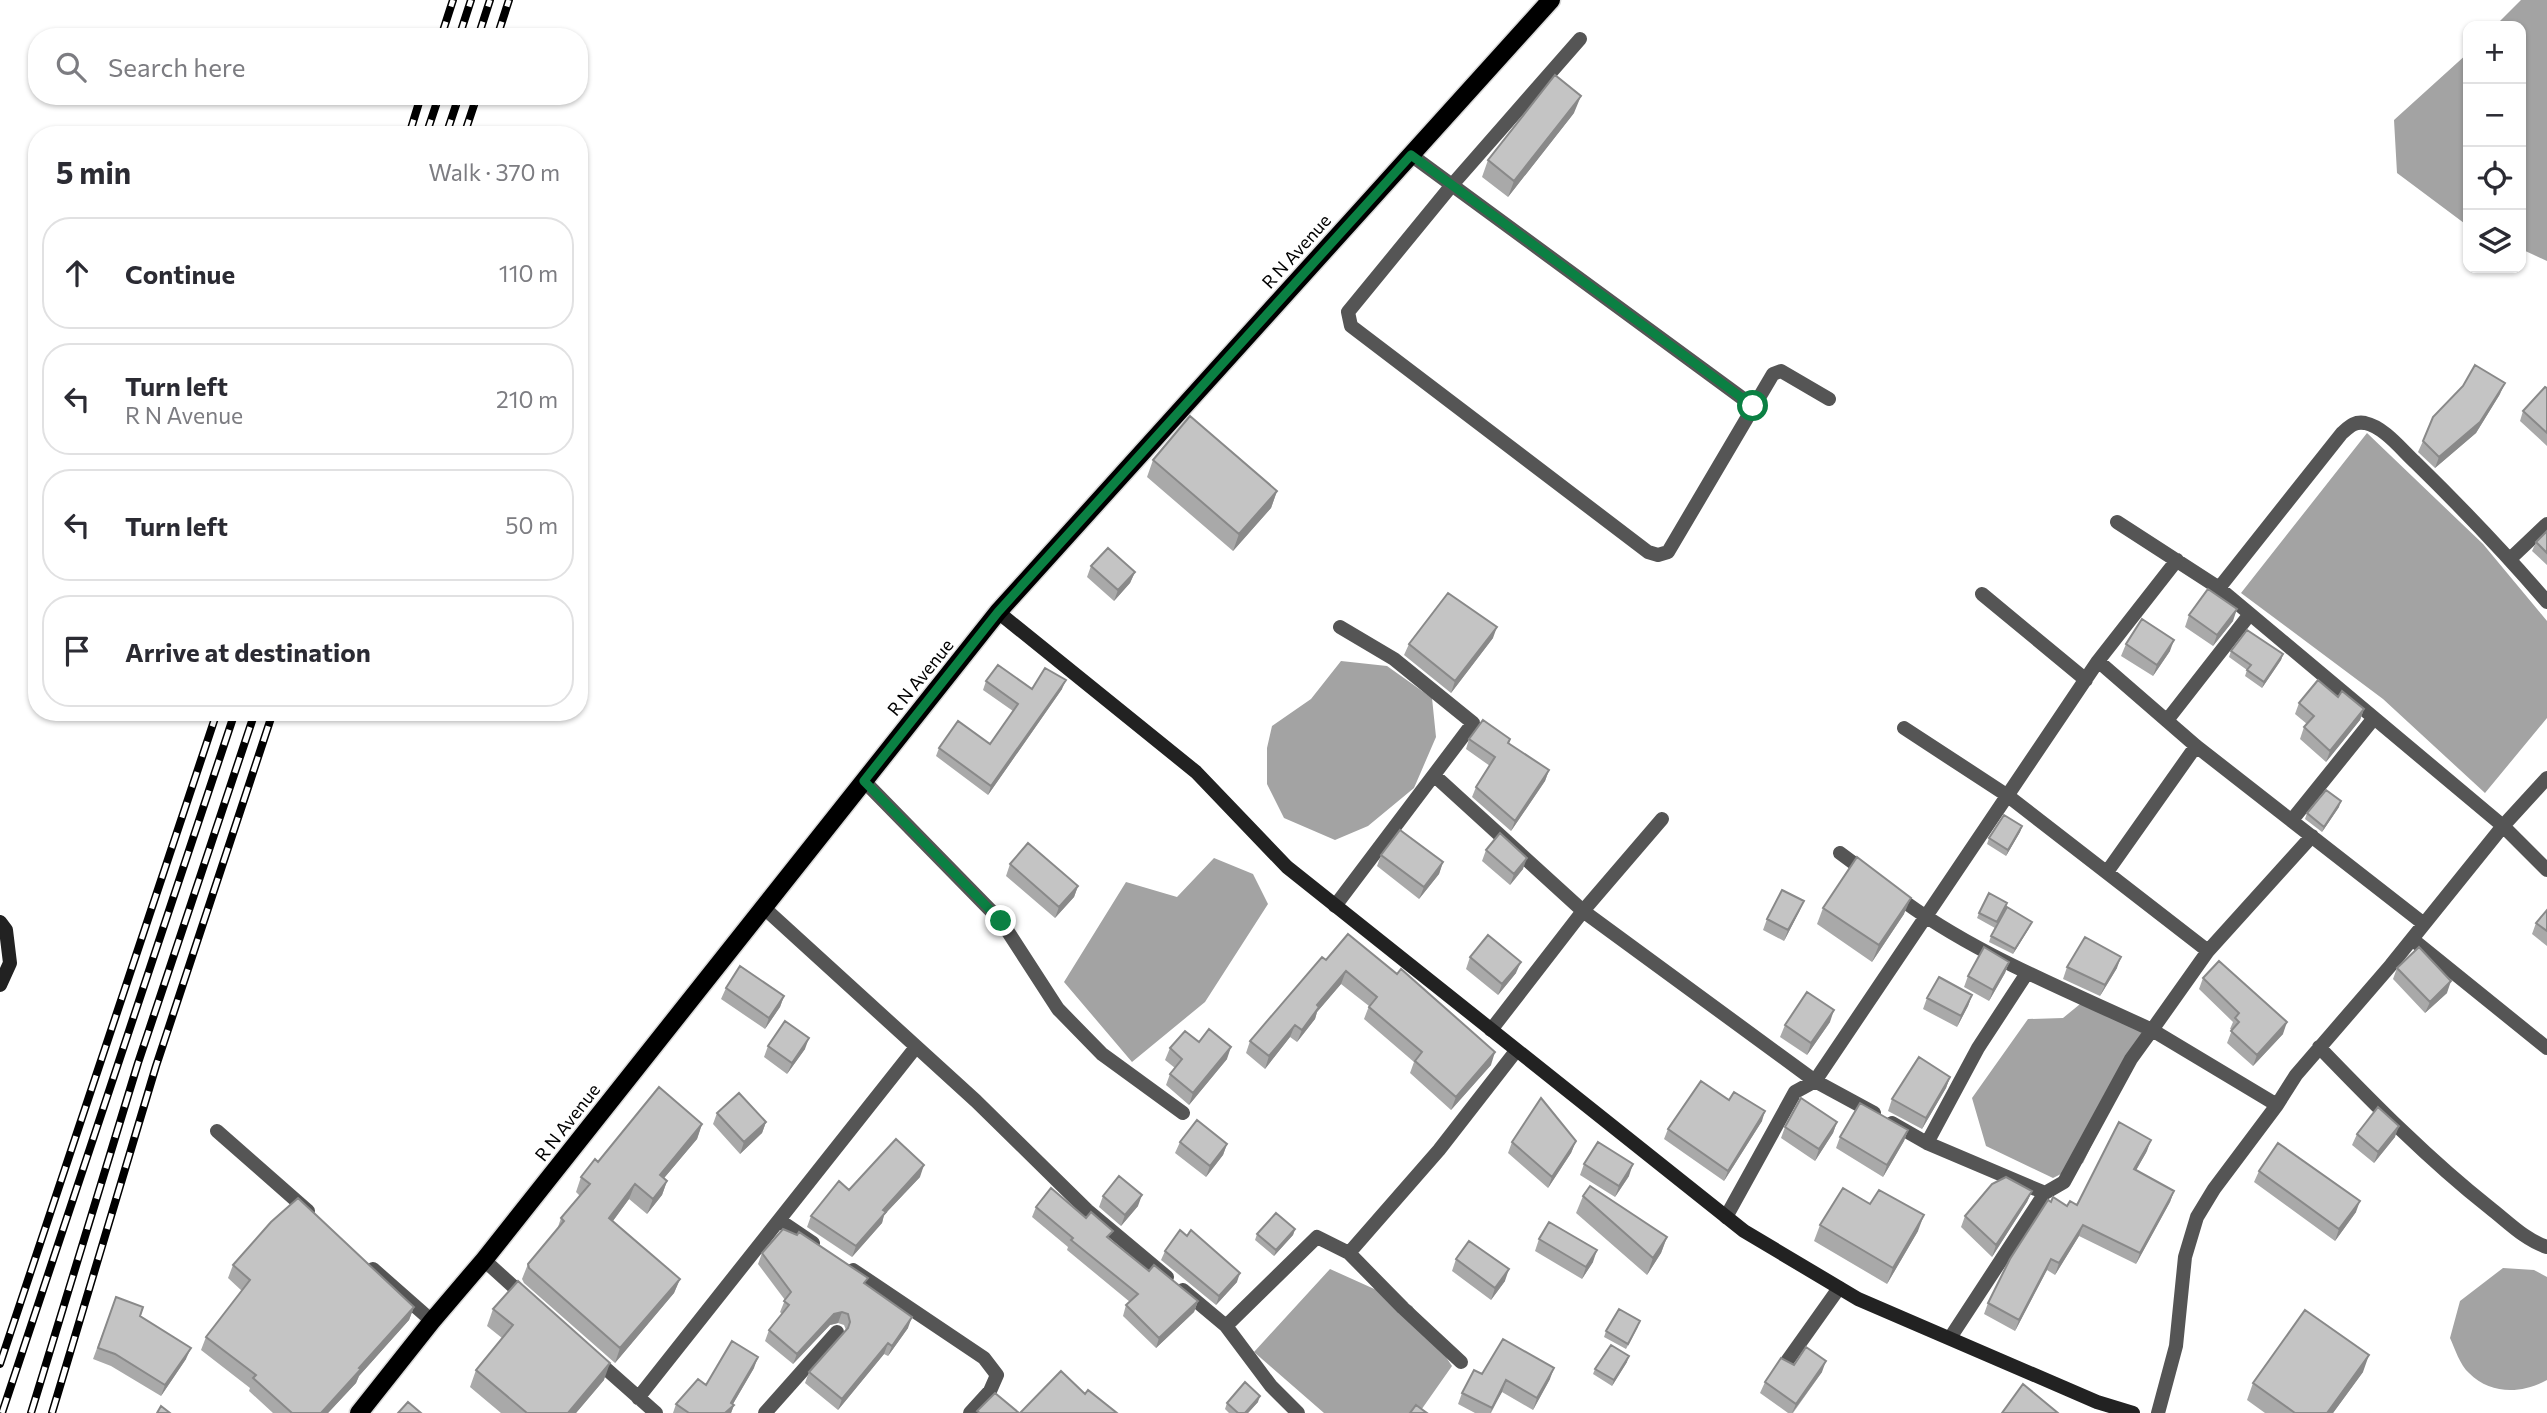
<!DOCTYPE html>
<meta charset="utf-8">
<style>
:root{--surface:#fff;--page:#f7f7f7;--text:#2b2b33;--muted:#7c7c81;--line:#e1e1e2}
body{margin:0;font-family:Commissioner,sans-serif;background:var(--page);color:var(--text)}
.controls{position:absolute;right:21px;top:21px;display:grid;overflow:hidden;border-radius:14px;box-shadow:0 2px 5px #0004}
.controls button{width:63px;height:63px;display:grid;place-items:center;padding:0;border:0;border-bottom:2px solid var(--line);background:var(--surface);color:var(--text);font:35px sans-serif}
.stop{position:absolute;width:21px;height:21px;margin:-16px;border:5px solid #0b8043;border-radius:50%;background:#fff}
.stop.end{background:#0b8043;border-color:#fff;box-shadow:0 2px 7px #0008}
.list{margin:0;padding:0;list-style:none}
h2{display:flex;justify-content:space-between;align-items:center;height:91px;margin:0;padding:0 28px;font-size:30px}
h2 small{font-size:23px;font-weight:400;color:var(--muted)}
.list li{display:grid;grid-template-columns:46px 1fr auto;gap:21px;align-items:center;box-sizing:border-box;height:112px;margin:0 14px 14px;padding:0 14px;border:2px solid var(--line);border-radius:28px}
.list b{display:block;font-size:26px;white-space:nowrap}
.list p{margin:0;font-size:23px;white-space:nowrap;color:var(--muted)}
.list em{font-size:23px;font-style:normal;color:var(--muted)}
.icon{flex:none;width:38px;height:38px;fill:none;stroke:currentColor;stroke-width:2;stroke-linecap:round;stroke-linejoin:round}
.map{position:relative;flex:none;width:2547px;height:1413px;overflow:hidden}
.search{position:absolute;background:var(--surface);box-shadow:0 2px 5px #0004;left:28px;top:28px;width:560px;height:77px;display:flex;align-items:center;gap:18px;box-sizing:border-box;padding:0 24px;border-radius:28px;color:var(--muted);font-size:26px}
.panel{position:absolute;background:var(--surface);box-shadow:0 2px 5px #0004;left:28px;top:126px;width:560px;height:595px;border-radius:28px}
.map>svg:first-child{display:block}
.water{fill:#a3a3a3}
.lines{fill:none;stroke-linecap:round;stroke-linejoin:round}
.primary-casing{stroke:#dbdbdb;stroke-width:21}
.lane{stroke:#555;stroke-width:14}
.street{stroke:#555;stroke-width:14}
.secondary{stroke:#222;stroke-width:14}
.primary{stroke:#000;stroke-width:18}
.rail-casing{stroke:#000;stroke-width:8}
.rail{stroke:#fff;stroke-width:5;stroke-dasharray:16;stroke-linecap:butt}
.wall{fill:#a9a9a9}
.shaded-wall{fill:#898989}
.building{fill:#c4c4c4;stroke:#898989;stroke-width:2}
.route{stroke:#0b8043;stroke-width:9}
.labels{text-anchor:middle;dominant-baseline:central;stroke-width:6;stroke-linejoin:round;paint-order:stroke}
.street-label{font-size:18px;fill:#000;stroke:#fff}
</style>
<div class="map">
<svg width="2547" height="1413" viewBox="0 0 2547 1413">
<rect width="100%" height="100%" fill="#fff"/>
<path class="water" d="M2521,0H2547V261L2521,249V26H2495Z
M2468,53V226L2397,173L2394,120Z
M2367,433L2483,544L2547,621V718L2485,793L2383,699L2241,593Z
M1341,661L1387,666L1432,698L1436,737L1414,788L1368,826L1335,840L1284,818L1267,784V748L1272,726L1311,699Z
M1214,858L1253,874L1268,904L1205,1002L1132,1062L1064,982L1126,882L1177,897Z
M2085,1000L2146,1031L2083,1163L2053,1178L1986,1146L1972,1098L2028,1019L2063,1018Z
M2503,1268L2534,1270L2547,1277V1380C2522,1394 2491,1395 2469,1373C2460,1365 2455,1349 2450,1338L2460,1301Z
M1330,1269L1412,1306L1452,1366L1419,1413H1324L1254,1352Z"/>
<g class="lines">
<g class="primary-casing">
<path id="primary" d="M359,1413L432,1321L484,1260L998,612L1551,0"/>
</g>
<path class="lane" d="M1580,39L1452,185L1348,312L1351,326L1648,552L1658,555L1668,552L1773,374L1781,371L1829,399
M1411,155L1753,406"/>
<path class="street" d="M2117,522L2219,588L2503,826L2547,870
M2510,559L2547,524
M2219,588L2342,433C2349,427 2354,421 2365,423C2384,427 2401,449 2415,462C2461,507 2505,553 2547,602
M1982,594L2086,680
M2098,661L2196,746L2424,924
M2168,719L2250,614
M1904,728L2008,796L2208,951
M1435,776L1583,911L1815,1081L1874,1113
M864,781L1001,921L1058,1009L1102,1054L1183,1113
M2292,820L2374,718
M1840,853L1867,873
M2107,872L2196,746
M1894,894C1971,953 2065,989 2152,1030L2131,1059L2064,1182L2045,1193L1950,1338
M1335,906L1473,723L1394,659L1340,627
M763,907L976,1101L1087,1210L1167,1277
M2412,939L2547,1048
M1491,1030L1583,911L1662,819
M2319,1047C2373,1103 2428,1159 2490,1208C2508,1222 2525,1240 2547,1247
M2277,1105L2152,1030L2208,951L2312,836
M1892,1123L1927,1143L2045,1193
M217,1131L308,1211
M1927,1143L1978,1048L2027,973
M1726,1217L1795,1092L1815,1081L2098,661L2177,560
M779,1220L813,1243
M1349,1253L1403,1308L1461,1362
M484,1260L525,1297
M373,1269L432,1321
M853,1270L984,1358L997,1375L990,1391L970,1413
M1183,1290L1226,1326L1271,1386L1298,1413
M1226,1326L1317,1237L1349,1253L1439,1150L1516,1051
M595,1359L656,1413
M1785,1364L1839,1288
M638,1398L916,1047
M765,1413L837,1332
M2158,1413L2176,1346L2185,1257L2197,1217L2214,1189L2277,1105L2296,1075L2391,965L2503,826L2547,778"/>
<path class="secondary" d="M998,612L1196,772L1287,867L1744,1231L1858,1299L2097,1402L2133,1413
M0,922L6,930L10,963L0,985"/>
<use href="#primary" class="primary"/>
<g class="rail-casing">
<path id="rail" d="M441,37L453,0
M459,37L471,0
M478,37L490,0
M497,37L509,0
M409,135L421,96
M426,135L439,96
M446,135L459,96
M464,135L477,96
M0,1364L217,712
M2,1413L235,712
M31,1413L138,1063L255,712
M52,1413L156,1066L273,712"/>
</g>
<use href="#rail" class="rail"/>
</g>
<path class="wall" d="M1574,113L1508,197L1482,177L1488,160Z
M2547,388V446L2520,421L2523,411Z
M2500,394L2476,433L2435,468L2418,452L2423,441Z
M1153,460L1277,491L1271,508L1233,551L1147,477Z
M2547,531V565L2532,551L2536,542Z
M1091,566L1135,572L1130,583L1114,601L1087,577Z
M2189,615L2233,621L2213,646L2185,627Z
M1493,638L1451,693L1404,655L1409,644Z
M2126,644L2170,651L2153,676L2121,656Z
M2231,651L2283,654L2281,660L2262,688L2245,676L2247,670L2229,657Z
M986,681L1032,689H1062L988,795L936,756L939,748L990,744L1013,711L983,690Z
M2338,697L2364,709L2360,720L2326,762L2300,739L2304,727L2307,724L2295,714L2299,703Z
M1469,739H1510L1509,744L1549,770L1545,781L1511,831L1472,797L1476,787L1490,766L1466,749Z
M2339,807L2322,832L2305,819L2307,813Z
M2022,826L2020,832L2006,856L1987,844L1989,838Z
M1486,850L1523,869L1510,885L1482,861Z
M1381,855L1443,862L1439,874L1419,899L1377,866Z
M1010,864L1078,886L1074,897L1055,918L1006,876Z
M1804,901L1799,912L1784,941L1763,930L1767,919Z
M2007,903L1995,928L1977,918L1979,913Z
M1823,908L1904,914L1872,962L1817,924Z
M2547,910V946L2532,934L2536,923Z
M2029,928L2013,954L1989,942L1991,936Z
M1348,934L1491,1065L1451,1110L1410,1073L1414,1062L1364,1019L1369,1006L1341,984L1317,1012L1315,1019L1297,1042L1290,1037L1265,1069L1246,1053L1250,1041L1326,960Z
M1470,957L1516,973L1498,995L1466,969Z
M2009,962L2005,973L1989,1001L1964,987L1968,976Z
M2067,967L2117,968L2100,996L2063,979Z
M2397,968L2447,993L2425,1013L2393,979Z
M2203,978L2283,1034L2253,1066L2227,1043L2232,1030L2230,1029L2233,1022L2199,989Z
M726,988L784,996L780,1007L765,1029L721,999Z
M1972,995L1968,1006L1957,1027L1923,1009L1927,998Z
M1830,1022L1807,1055L1780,1037L1785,1025Z
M768,1046L805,1049L787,1074L764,1057Z
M1170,1048L1227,1059L1189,1105L1166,1085L1170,1074L1175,1068L1165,1060Z
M1950,1077L1946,1088L1922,1129L1888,1111L1892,1099Z
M1729,1100L1762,1121L1724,1181L1664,1139L1668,1129Z
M717,1113L766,1122L762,1133L740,1154L713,1124Z
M1837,1122L1833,1133L1815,1161L1781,1138L1785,1127Z
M702,1124L697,1139L664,1178L667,1181L662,1195L647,1214L629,1199L613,1221L680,1279L674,1293L615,1363L524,1283L522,1279L528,1264L557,1230L561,1218L580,1196L576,1192L581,1177L598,1162Z
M1908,1130L1904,1141L1883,1177L1836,1148L1840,1137Z
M2357,1134L2395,1137L2374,1163L2352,1145Z
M1576,1141L1571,1153L1548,1188L1508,1153L1512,1142Z
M1180,1142L1227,1144L1223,1155L1206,1177L1175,1153Z
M2147,1151L2136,1170L2174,1191L2170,1202L2136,1264L2079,1236L2055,1275L2047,1270L2015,1331L1984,1314L1988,1303L2067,1206L2077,1205Z
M1584,1164L1629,1176L1615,1197L1580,1175Z
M2259,1171L2356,1212L2335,1241L2254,1182Z
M920,1177L884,1215L882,1223L852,1257L807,1227L811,1216L849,1190Z
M2032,1191L2027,1202L1992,1257L1961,1227L1965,1216Z
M1103,1196L1138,1206L1121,1226L1099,1207Z
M1583,1196L1667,1237L1661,1253L1647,1275L1576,1213Z
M1036,1207L1110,1239L1149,1271L1198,1301L1194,1312L1156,1348L1123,1316L1126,1305L1130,1302L1067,1250L1068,1247L1032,1217Z
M1820,1225L1918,1231L1887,1284L1814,1241Z
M1295,1229L1293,1235L1274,1256L1255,1240L1257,1234Z
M1187,1236L1237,1282L1216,1305L1161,1260L1165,1251Z
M1539,1239L1593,1262L1582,1279L1535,1251Z
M762,1253L865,1284L908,1328L888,1356L884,1354L838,1410L805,1383L809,1372L846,1330L844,1325L838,1323L830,1325L793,1364L765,1341L769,1330L782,1314L780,1312L785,1300L758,1264Z
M1456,1259L1505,1281L1491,1300L1452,1271Z
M233,1265L414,1307L409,1320L359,1376L356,1383L328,1413H273L249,1391L250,1388L201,1350L206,1337L242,1291L228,1278Z
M116,1297L140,1316L186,1359L161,1396L111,1366L93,1359Z
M493,1309L604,1380L576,1413H501L470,1387L476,1370L502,1338L487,1326Z
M1638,1327L1626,1349L1604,1337L1606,1331Z
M1627,1362L1612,1386L1593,1374L1595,1369Z
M1794,1365L1822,1372L1793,1413H1788L1760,1393L1765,1382Z
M754,1368L733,1404L734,1405L731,1413H673L676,1404L706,1385Z
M2363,1372L2333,1413H2265L2247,1400L2253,1383Z
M1482,1374L1550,1379L1533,1410L1502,1392L1491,1413H1475L1458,1404L1462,1393Z
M1258,1402L1248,1413H1229L1225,1409L1227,1403Z"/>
<path class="shaded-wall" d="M1581,96L1574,113L1508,197L1514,181Z
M2505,383L2500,394L2476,433L2435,468L2439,457Z
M1277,491L1271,508L1233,551L1239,534Z
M1135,572L1130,583L1114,601L1118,590Z
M2237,609L2233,621L2213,646L2217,635Z
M1497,627L1493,638L1451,693L1455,681Z
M2174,640L2170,651L2153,676L2157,665Z
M2283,654L2281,660L2262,688L2264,682Z
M1066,680L1062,689L988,795L991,786Z
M2364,709L2360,720L2326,762L2330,751Z
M1549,770L1545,781L1511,831L1515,821Z
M2341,801L2339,807L2322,832L2324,827Z
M2022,826L2020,832L2006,856L2008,850Z
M1527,858L1523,869L1510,885L1514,874Z
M1443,862L1439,874L1419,899L1424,887Z
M1078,886L1074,897L1055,918L1059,907Z
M1911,898L1904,914L1872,962L1879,945Z
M1804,901L1799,912L1784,941L1788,930Z
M2032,922L2029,928L2013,954L2015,949Z
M2121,957L2117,968L2100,996L2105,985Z
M1521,962L1516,973L1498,995L1502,984Z
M2009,962L2005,973L1989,1001L1993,990Z
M1346,971L1341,984L1317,1012L1315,1019L1297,1042L1302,1030L1317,1005Z
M2451,981L2447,993L2425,1013L2430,1002Z
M1972,995L1968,1006L1957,1027L1961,1016Z
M784,996L780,1007L765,1029L769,1018Z
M1834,1010L1830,1022L1807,1055L1811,1043Z
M2287,1022L2283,1034L2253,1066L2257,1055Z
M1295,1025L1290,1037L1265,1069L1269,1056Z
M809,1038L805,1049L787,1074L792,1063Z
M1231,1047L1227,1059L1189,1105L1193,1093Z
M1495,1052L1491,1065L1451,1110L1456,1097Z
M1950,1077L1946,1088L1922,1129L1926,1118Z
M1765,1111L1762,1121L1724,1181L1728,1171Z
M766,1122L762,1133L740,1154L744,1142Z
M1837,1122L1833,1133L1815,1161L1819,1149Z
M702,1124L697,1139L654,1190L660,1175Z
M2399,1126L2395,1137L2374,1163L2378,1152Z
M1908,1130L1904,1141L1883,1177L1887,1165Z
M2151,1140L2147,1151L2130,1181L2134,1169Z
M1576,1141L1571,1153L1548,1188L1552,1177Z
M1227,1144L1223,1155L1206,1177L1210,1166Z
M1633,1164L1629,1176L1615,1197L1619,1186Z
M924,1165L920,1177L884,1215L882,1223L852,1257L856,1246L883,1210Z
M667,1181L662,1195L647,1214L653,1199Z
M635,1184L629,1199L604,1233L609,1218Z
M2032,1191L2027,1202L1992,1257L1996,1245Z
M2174,1191L2170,1202L2136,1264L2140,1253Z
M1142,1195L1138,1206L1121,1226L1125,1215Z
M2360,1201L2356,1212L2335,1241L2339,1229Z
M1924,1215L1918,1231L1887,1284L1893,1268Z
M2083,1225L2079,1236L2055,1275L2059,1263Z
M1295,1229L1293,1235L1274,1256L1276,1250Z
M1667,1237L1661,1253L1647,1275L1653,1258Z
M1597,1250L1593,1262L1582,1279L1586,1267Z
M2051,1259L2047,1270L2015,1331L2019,1320Z
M1509,1269L1505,1281L1491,1300L1495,1288Z
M1240,1273L1237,1282L1216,1305L1219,1296Z
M680,1279L674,1293L615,1363L620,1348Z
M1198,1301L1194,1312L1156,1348L1159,1338Z
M414,1307L409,1320L359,1376L356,1383L328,1413H321L359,1368Z
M842,1312L838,1323L830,1325L793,1364L797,1354L834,1314Z
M912,1317L908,1328L888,1356L892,1346Z
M888,1343L884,1354L838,1410L842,1399Z
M191,1348L186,1359L161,1396L165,1385Z
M2369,1355L2363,1372L2333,1413H2327Z
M1629,1356L1627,1362L1612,1386L1614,1380Z
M758,1357L754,1368L730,1409L734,1405L731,1413H725Z
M1826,1361L1822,1372L1792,1413L1796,1404Z
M610,1363L604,1380L576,1413H568Z
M1554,1368L1550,1379L1533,1410L1537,1398Z
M1506,1380L1502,1392L1490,1413L1492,1408Z
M1260,1396L1258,1402L1248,1413H1245Z"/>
<path class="building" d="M1555,75L1581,96L1514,181L1488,160Z
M2475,365L2505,383L2480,422L2439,457L2423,441L2433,417L2463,386Z
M2545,387L2547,388V433L2523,411Z
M1190,416L1277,491L1239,534L1153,460Z
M2547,531V553L2536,542Z
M1108,548L1135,572L1118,590L1091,566Z
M2208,589L2237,609L2217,635L2189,615Z
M1448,593L1497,627L1455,681L1409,644Z
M2142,619L2174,640L2157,665L2126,644Z
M2247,630L2283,654L2264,682L2247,670L2251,665L2231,651Z
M998,665L1032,689L1045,668L1066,680L991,786L939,748L958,721L990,744L1018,704L986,681Z
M2318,680L2338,697L2342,691L2364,709L2330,751L2304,727L2314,716L2299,703Z
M1483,720L1510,739L1508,743L1549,770L1515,821L1476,787L1495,757L1469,739Z
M2326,790L2341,801L2324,827L2307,813Z
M2004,815L2022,826L2008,850L1989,838Z
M1400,830L1443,862L1424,887L1381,855Z
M1500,833L1527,858L1514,874L1486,850Z
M1028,843L1078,886L1059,907L1010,864Z
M1857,857L1911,898L1879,945L1823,908Z
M1782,890L1804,901L1788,930L1767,919Z
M1989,893L2007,903L1997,922L1979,913Z
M2007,907L2032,922L2015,949L1991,936Z
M2547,910V931L2536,923Z
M1348,934L1397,974L1401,969L1495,1052L1456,1097L1415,1061L1422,1052L1369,1007L1377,997L1346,971L1317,1005L1319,1007L1302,1030L1295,1025L1269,1056L1250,1041L1322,957L1326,960Z
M1488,935L1521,962L1502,984L1470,957Z
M2085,937L2121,957L2105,985L2067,967Z
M1984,947L2009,962L1993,990L1968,976Z
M2419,947L2451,981L2430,1002L2397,968Z
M2219,961L2287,1022L2257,1055L2231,1031L2239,1022L2235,1018L2239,1013L2203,978Z
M740,966L784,996L769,1018L726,988Z
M1939,977L1972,995L1961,1016L1927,998Z
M1807,992L1834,1010L1811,1043L1785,1025Z
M785,1021L809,1038L792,1063L768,1046Z
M1209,1029L1231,1047L1193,1093L1170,1074L1182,1059L1170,1048L1185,1031L1199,1042Z
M1919,1057L1950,1077L1926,1118L1892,1099Z
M1701,1081L1729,1100L1734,1092L1765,1111L1728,1171L1668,1129Z
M659,1087L702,1124L660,1175L667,1181L653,1199L635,1184L609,1218L680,1279L620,1348L529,1268L528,1264L564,1221L561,1218L590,1184L581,1177L595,1159L598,1162Z
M739,1093L766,1122L744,1142L717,1113Z
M1541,1098L1576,1141L1552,1177L1512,1142Z
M1801,1098L1837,1122L1819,1149L1785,1127Z
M1860,1103L1908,1130L1887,1165L1840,1137Z
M2378,1107L2399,1126L2378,1152L2357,1134Z
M1197,1120L1227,1144L1210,1166L1180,1142Z
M2119,1122L2151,1140L2134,1169L2174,1191L2140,1253L2083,1225L2059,1263L2051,1259L2019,1320L1988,1303L2010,1259L2048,1200L2051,1202L2053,1197L2067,1206L2070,1201L2077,1205Z
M896,1139L924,1165L883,1210L886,1212L856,1246L811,1216L839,1181L849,1190Z
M1598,1142L1633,1164L1619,1186L1584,1164Z
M2278,1143L2360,1201L2339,1229L2259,1171Z
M1119,1176L1142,1195L1125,1215L1103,1196Z
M2006,1177L2032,1191L1996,1245L1965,1216L1992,1184Z
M1590,1186L1667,1237L1653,1258L1583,1196Z
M1051,1188L1086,1218L1091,1212L1113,1231L1107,1237L1149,1271L1154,1265L1198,1301L1159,1338L1126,1305L1138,1294L1071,1240L1073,1238L1036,1207Z
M1843,1188L1870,1204L1879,1190L1924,1215L1893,1268L1820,1225Z
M298,1198L414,1307L359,1368L361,1369L321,1413H292L253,1378L256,1375L206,1337L250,1280L233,1265L271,1222Z
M1276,1213L1295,1229L1276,1250L1257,1234Z
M1549,1222L1597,1250L1586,1267L1539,1239Z
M783,1229L797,1235L799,1232L868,1278L864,1283L912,1317L892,1346L888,1343L842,1399L809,1372L848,1328L850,1322L848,1314L842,1312L834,1314L797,1354L769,1330L789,1305L784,1301L791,1292L762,1253Z
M1180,1230L1187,1236L1191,1230L1240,1273L1219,1296L1165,1251Z
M1469,1241L1509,1269L1495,1288L1456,1259Z
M518,1281L610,1363L568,1413H527L476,1370L513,1325L493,1309Z
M116,1297L143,1307L140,1316L191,1348L165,1385L115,1354L98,1348Z
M1619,1309L1640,1321L1628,1344L1606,1331Z
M2305,1310L2369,1355L2327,1413H2295L2253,1383Z
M1503,1339L1554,1368L1537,1398L1506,1380L1492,1408L1462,1393L1474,1370L1482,1374Z
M732,1341L758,1357L731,1403L734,1405L725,1413H689L676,1404L698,1379L706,1385Z
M1611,1345L1629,1356L1614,1380L1595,1369Z
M1806,1347L1826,1361L1796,1404L1765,1382L1781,1358L1794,1365Z
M1061,1371L1085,1394L1088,1390L1117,1413H1020Z
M1245,1382L1260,1396L1245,1413H1238L1227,1403Z
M2023,1384L2058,1413H2002Z
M995,1393L1019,1413H980L977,1411Z
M408,1402L421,1413H398Z
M1416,1405L1427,1413H1410Z
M161,1406L170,1413H157Z"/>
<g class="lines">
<path class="route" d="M1001,921L864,781L998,612L1411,155L1753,406"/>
</g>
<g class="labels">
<g class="street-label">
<text transform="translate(1296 251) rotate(-48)">R N Avenue</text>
<text transform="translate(920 677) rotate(-51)">R N Avenue</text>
<text transform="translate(567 1122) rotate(-52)">R N Avenue</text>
</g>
</g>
</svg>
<div class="controls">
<button>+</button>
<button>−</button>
<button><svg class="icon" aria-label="locate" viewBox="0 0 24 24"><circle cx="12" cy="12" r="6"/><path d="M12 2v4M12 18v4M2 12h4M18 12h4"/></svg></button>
<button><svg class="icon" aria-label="layers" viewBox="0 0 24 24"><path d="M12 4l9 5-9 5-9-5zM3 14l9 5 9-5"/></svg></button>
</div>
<div class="stop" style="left:1753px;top:406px"></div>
<div class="stop end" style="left:1001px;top:921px"></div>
<div class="search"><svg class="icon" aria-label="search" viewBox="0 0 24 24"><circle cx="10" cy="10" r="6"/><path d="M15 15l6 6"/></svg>Search here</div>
<section class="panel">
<h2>5 min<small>Walk · 370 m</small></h2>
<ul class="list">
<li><svg class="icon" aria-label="ahead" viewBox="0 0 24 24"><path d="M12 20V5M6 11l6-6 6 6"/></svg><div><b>Continue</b></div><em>110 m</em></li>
<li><svg class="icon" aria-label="left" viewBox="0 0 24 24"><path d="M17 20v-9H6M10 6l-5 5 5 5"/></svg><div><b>Turn left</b><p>R N Avenue</p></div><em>210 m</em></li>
<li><svg class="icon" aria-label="left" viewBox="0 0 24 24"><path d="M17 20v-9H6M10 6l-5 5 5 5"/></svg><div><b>Turn left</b></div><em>50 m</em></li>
<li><svg class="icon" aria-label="arrive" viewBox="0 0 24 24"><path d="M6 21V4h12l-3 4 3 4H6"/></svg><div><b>Arrive at destination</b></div></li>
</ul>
</section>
</div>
